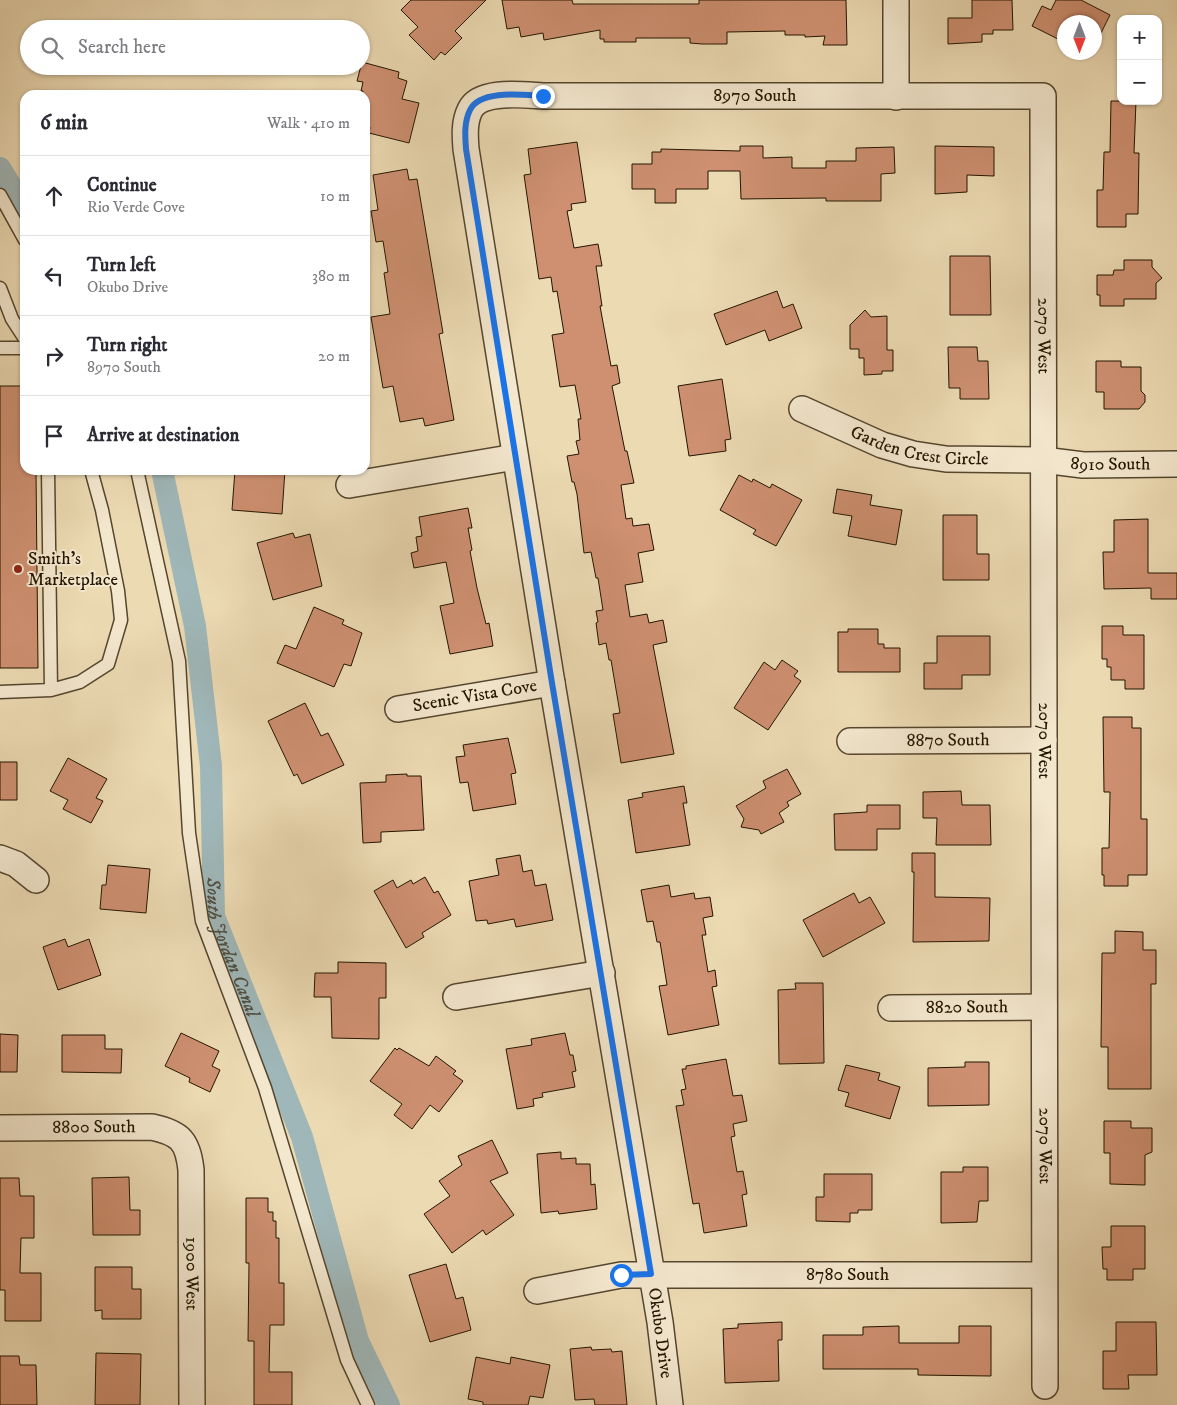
<!DOCTYPE html>
<meta charset="utf-8">
<style>
:root{--surface:#fff;--page:#f2f2f3;--text:#2b2b33;--muted:#7c7c81;--line:#e1e1e2}
body{margin:0;font-family:"IM FELL DW Pica",serif;background:var(--page);color:var(--text)}
.controls{position:absolute;right:15px;top:15px;display:grid;overflow:hidden;border-radius:10px;box-shadow:0 1px 4px #0004}
.controls button{width:45px;height:45px;display:grid;place-items:center;padding:0;border:0;border-bottom:1px solid var(--line);background:var(--surface);color:var(--text);font:25px sans-serif}
.compass{position:absolute;left:1057px;top:15px;width:45px;height:45px;border-radius:50%;background:var(--surface);box-shadow:0 1px 4px #0004;rotate:180deg}
.stop{position:absolute;width:15px;height:15px;margin:-11px;border:4px solid #1a73e8;border-radius:50%;background:#fff}
.stop.end{background:#1a73e8;border-color:#fff;box-shadow:0 1px 5px #0008}
.list{margin:0;padding:0;list-style:none}
h2{display:flex;justify-content:space-between;align-items:center;height:65px;margin:0;padding:0 20px;font-size:21px}
h2 small{font-size:16px;font-weight:400;color:var(--muted)}
.list li{display:grid;grid-template-columns:32px 1fr auto;gap:15px;align-items:center;box-sizing:border-box;height:80px;padding:0 20px;border-top:1px solid var(--line)}
.list b{display:block;font-size:19px;white-space:nowrap}
.list p{margin:0;font-size:16px;white-space:nowrap;color:var(--muted)}
.list em{font-size:16px;font-style:normal;color:var(--muted)}
.icon{flex:none;width:28px;height:28px;fill:none;stroke:currentColor;stroke-width:2;stroke-linecap:round;stroke-linejoin:round}
.map{position:relative;flex:none;width:1177px;height:1405px;overflow:hidden}
.search{position:absolute;background:var(--surface);box-shadow:0 1px 4px #0004;left:20px;top:20px;width:350px;height:55px;display:flex;align-items:center;gap:12px;box-sizing:border-box;padding:0 18px;border-radius:28px;color:var(--muted);font-size:19px}
.panel{position:absolute;background:var(--surface);box-shadow:0 1px 4px #0004;left:20px;top:90px;width:350px;height:385px;border-radius:15px}
.map>svg:first-child{display:block}
.lines{fill:none;stroke-linecap:round;stroke-linejoin:round}
.canal{stroke:#9fb7b9;stroke-width:22}
.building{fill:#ce9071;stroke:#231501}
.lane-casing{stroke:#55462e;stroke-width:15}
.street-casing{stroke:#55462e;stroke-width:28}
.lane{stroke:#f3e7ce;stroke-width:12}
.street{stroke:#f3e7ce;stroke-width:25}
.route{stroke:#1a73e8;stroke-width:6}
.poi-dot{fill:#8f2418;stroke:#f3e7ce;stroke-width:2}
.labels{text-anchor:middle;dominant-baseline:central;stroke-width:4;stroke-linejoin:round;paint-order:stroke}
.street-label{font-size:18px;fill:#231501;stroke:#f3e7ce}
.poi-label{font-size:18px;fill:#231501;stroke:#f3e7ce;text-anchor:start}
.water-label{font-size:19px;font-style:italic;fill:#4e4e41;stroke:#f3e7ce}
</style>
<div class="map">
<svg width="1177" height="1405" viewBox="0 0 1177 1405">
<rect width="100%" height="100%" fill="#ecdab3"/>
<filter id="stains"><feTurbulence type="fractalNoise" baseFrequency=".004" numOctaves="4"/><feColorMatrix values="0 0 0 0 .2 0 0 0 0 .09 0 0 0 0 .02 0 0 0 .5 -.17"/></filter>
<radialGradient id="worn" r=".72"><stop offset=".6" stop-color="#630" stop-opacity="0"/><stop offset="1" stop-color="#630" stop-opacity=".3"/></radialGradient>
<g class="lines">
<g class="canal">
<path d="M0,168L25,209"/>
<path id="s1" d="M162,470L195,626L211,766L214,916L302,1137L358,1341L389,1405"/>
</g>
</g>
<path class="building" d="M411,0H486L455,31L462,38L445,55L441,52L434,60L409,35L418,27L401,10Z
M502,0H572L573,4H699V0H846L847,45H823L825,36L805,37V35H785V31L727,32V44H702L690,43V38H636V42H604V39H600V30L544,40L543,33L521,37L519,27L507,29Z
M972,0H1012L1013,30H993V34H982V42L948,44V18H972Z
M1056,0H1081L1110,15L1094,47V22H1064V42L1032,26L1042,6L1051,10Z
M362,62L399,72L398,78L407,81L402,99L419,103L409,143L369,133L370,127L365,126V95H362L363,91H361L363,82L357,81Z
M1111,101H1136L1134,153H1139L1138,214H1126V227H1097V190H1103L1104,152H1110Z
M577,142L586,202L571,204L572,210L567,211L574,248L598,244L602,266H596L602,306H600L611,366L617,365L620,383L612,386L625,451H627L634,483L621,485L626,519L632,518L633,526L649,524L654,550L638,553L643,582L625,585L630,617L647,614L649,623L663,620L667,642L653,645L674,754L621,763L613,714L620,713L611,660H609L606,643L599,645L596,623L598,622L596,611L603,610L598,578H596L591,552L584,553L577,494L574,482H572L567,456L579,454L576,441L580,440L578,419H581L575,385L560,387L552,335L564,333L557,291L553,292L551,277L539,279L524,175L531,174L528,149Z
M740,146H763V158L792,157V168H826V161H856V148L894,147L895,173L881,174V201H826V198L741,199L740,171H708V189H676V203H655V189H632V164H652V152H661V149L740,151Z
M935,146L994,147V176L967,175V192L935,194Z
M407,169L409,180L417,179L443,333L439,334L454,420L425,426L423,418L400,422L393,386L383,388L371,317L390,314L384,273L388,272L383,241L376,242L371,211L378,210L373,175Z
M950,256H990L991,315H950Z
M1124,260H1152V267L1162,278L1156,283V299H1124V306H1100V295H1097V275H1113L1114,270H1124Z
M777,291L783,308L793,304L802,328L769,341L765,330L726,345L714,314Z
M865,310L871,317L887,316V350H893V371H882V374L864,375V358H859V349H850V325Z
M948,347H977L978,361H988L989,399H960V388H949Z
M1096,361H1121V367H1141V391L1145,395V402L1139,409H1104V392H1096Z
M722,379L731,439L725,440L726,451L689,456L678,386Z
M0,386H25V470H36L38,668H0Z
M235,470H285L282,514L232,510Z
M739,475L752,482L753,479L770,488L772,484L802,500L776,546L753,534L756,530L720,510Z
M837,489L872,495L870,505L902,510L896,545L848,536L852,516L833,513Z
M468,508L472,528H468L472,550L470,551L477,588L486,624L489,623L493,646L450,654L440,606L454,603L446,562L414,568L411,553L418,551L416,537L422,536L419,517Z
M943,515H977V554H989V580H943Z
M1148,519V573H1177V599H1151V588L1104,589L1103,552H1114V520Z
M293,533L295,538L310,534L322,586L273,600L257,543Z
M314,607L344,620L342,624L362,633L351,666L344,664L334,687L277,663L285,645L296,649Z
M1102,626H1123V635H1144V689H1125V680H1111V667H1107V659H1102Z
M848,629H878V644H884V648H900V672H838V632H848Z
M937,636H990V675H962V689H924V663H937Z
M782,660L798,671L794,676L801,681L768,730L734,708L764,662L775,670Z
M305,703L321,736L328,733L344,765L302,784L297,774L294,776L268,721Z
M1103,717H1132V728H1141V819H1147V875H1128V886H1104V875H1102V848H1109L1110,792H1104Z
M508,738L516,773L511,774L516,804L473,811L468,782L460,783L456,757L465,756L463,745Z
M68,758L107,779L96,798L103,801L91,823L63,809L68,800L50,791Z
M0,762H17V800H0Z
M787,769L801,794L787,802L789,806L779,813L784,822L761,834L759,830L741,827L744,819L736,806L766,788L763,781Z
M407,774V776H421L424,830L381,832V842L363,843L360,783L386,782V775Z
M684,786L687,803H683L690,845L636,853L628,800L643,797L642,793Z
M961,791L962,805H990L991,845H936L937,818H923V792Z
M867,805H900V829H877V850H835L834,814L867,812Z
M912,853H935V897L990,898L989,941L913,942L914,872H912Z
M520,855L523,872L532,870L535,886L546,884L553,920L516,927L514,919L488,924L487,920L476,921L469,881L499,875L496,859Z
M108,865L150,869L146,913L100,909L102,885H106Z
M425,877L434,893L438,891L451,915L422,933L424,937L406,948L374,891L393,880L397,888L411,880L413,884Z
M669,885L671,897L694,893L695,899L710,897L713,916L703,918L706,935H702L708,972L715,970L717,986L712,987L719,1025L668,1035L659,986L667,985L660,942H657L653,921L647,922L641,890Z
M854,893L859,903L870,897L885,923L823,957L803,920Z
M1115,931L1143,932V950H1156V984H1151V1089H1108V1047H1101L1102,953H1115Z
M65,939L68,947L89,939L101,975L58,990L43,947Z
M338,962L386,963V998H379V1039L332,1038L331,997H314L315,973H338Z
M795,983H823L824,1063L779,1064L778,990L796,989Z
M181,1033L219,1051L212,1066L220,1070L210,1092L189,1082L190,1078L165,1066Z
M565,1033L570,1055H573L576,1071L572,1072L575,1087L542,1093L543,1097L533,1099L534,1106L517,1109L506,1049L532,1045L531,1039Z
M0,1034L18,1035L17,1072H0Z
M62,1035H105V1049H122L121,1073L62,1072Z
M395,1048L397,1050L399,1048L429,1066L436,1056L456,1071L453,1074L463,1081L439,1112L430,1105L412,1129L394,1115L402,1104L370,1081Z
M726,1059L733,1096L742,1095L747,1121L733,1124L735,1136L731,1137L737,1172L743,1171L747,1194L742,1195L747,1226L704,1233L699,1203L693,1204L676,1106L684,1105L681,1090L686,1089L682,1069H686V1066Z
M965,1062H989V1105L928,1106V1068L965,1067Z
M846,1065L880,1073L878,1080L900,1087L890,1119L845,1106L849,1093L838,1090Z
M1104,1121H1131V1128H1152V1152L1145,1155V1185L1110,1184V1153H1104Z
M492,1140L508,1173L490,1181L514,1215L486,1235L483,1230L452,1253L424,1214L450,1196L439,1181L462,1165L458,1156Z
M561,1152V1159L576,1158V1164H590L591,1185L595,1184L597,1209L559,1214L558,1211L541,1213L537,1154Z
M963,1167H988V1201H979L977,1222L941,1223V1172H963Z
M824,1174H872V1210H858V1213H850V1222L816,1221V1197H824Z
M129,1177L130,1210H140V1235H93L92,1178Z
M0,1178H19L20,1196H34V1238H21L20,1273H41V1321H5V1290H0Z
M246,1198H268V1212H273V1221H276V1238H279V1283H284V1325H270L269,1372H292V1405H254V1341H248L249,1263H246Z
M1111,1226H1145V1269H1133V1280H1107V1269H1103L1102,1247H1111Z
M446,1264L456,1299L463,1297L471,1330L430,1342L409,1275Z
M95,1267H132V1289H141V1319H102V1310L95,1311Z
M782,1322V1340H778L779,1381L725,1383L723,1329L738,1328V1324Z
M1116,1322H1156L1157,1375H1128L1129,1389H1103V1351H1116Z
M899,1326V1343H959V1326H991V1376L918,1375V1369H823V1335H863V1327Z
M591,1347L592,1350L611,1349L612,1352L622,1351L627,1405H595L594,1399L575,1400L570,1349Z
M96,1353L141,1354L140,1405H95Z
M0,1356H19L20,1365H36L37,1405H0Z
M476,1357L510,1364L511,1357L550,1365L543,1398L530,1396L528,1405H483V1402L468,1399Z"/>
<g class="lines">
<g class="lane-casing">
<path id="lane" d="M0,195L25,240
M0,288L12,319L25,339
M0,348H25
M48,470L51,690
M137,470L179,661L189,833L202,921L265,1088L347,1360L368,1405
M0,692L51,690L80,682L108,664L121,620L118,591L102,510L91,470"/>
</g>
<g class="street-casing">
<g id="street">
<path d="M896,97V0"/>
<path id="s2" d="M802,409L882,445L913,454L946,459L1043,460L1083,465L1177,464"/>
<path d="M349,485L515,457"/>
<path id="s3" d="M398,709L552,683"/>
<path id="s4" d="M850,741L1044,740"/>
<path d="M0,858L16,864L36,880"/>
<path d="M456,997L602,973"/>
<path id="s5" d="M891,1008L1044,1007"/>
<path id="s6" d="M0,1128L152,1127C180,1133 188,1141 191,1170L192,1405"/>
<path id="s7" d="M537,1291L621,1275H1044"/>
<path id="s8" d="M670,1405L660,1322L552,683L466,149C465,136 464,122 470,110C480,89 524,95 543,96H1043L1045,1386"/>
</g>
</g>
<use href="#lane" class="lane"/>
<use href="#street" class="street"/>
</g>
<g class="lines">
<path class="route" d="M543,96C524,95 480,89 470,110C464,122 465,136 466,149L552,683L651,1274L621,1275"/>
</g>
<circle class="poi-dot" cx="18" cy="569" r="5"/>
<g class="labels">
<g class="street-label">
<text stroke="none"><textPath href="#s8" startOffset="1602">8970 South</textPath></text>
<text stroke="none"><textPath href="#s8" startOffset="2130">2070 West</textPath></text>
<text stroke="none"><textPath href="#s2" startOffset="125">Garden Crest Circle</textPath></text>
<text stroke="none"><textPath href="#s2" startOffset="318">8910 South</textPath></text>
<text stroke="none"><textPath href="#s3" startOffset="78">Scenic Vista Cove</textPath></text>
<text stroke="none"><textPath href="#s4" startOffset="98">8870 South</textPath></text>
<text stroke="none"><textPath href="#s8" startOffset="2535">2070 West</textPath></text>
<text stroke="none"><textPath href="#s5" startOffset="76">8820 South</textPath></text>
<text stroke="none"><textPath href="#s6" startOffset="94">8800 South</textPath></text>
<text stroke="none"><textPath href="#s8" startOffset="2940">2070 West</textPath></text>
<text stroke="none"><textPath href="#s6" startOffset="320">1900 West</textPath></text>
<text stroke="none"><textPath href="#s7" startOffset="312">8780 South</textPath></text>
<text transform="translate(660 1333) rotate(82)">Okubo Drive</text>
</g>
<g class="poi-label">
<text x="28" y="559">Smith's<tspan x="28" dy="21">Marketplace</tspan></text>
</g>
<g class="water-label">
<text stroke="none"><textPath href="#s1" startOffset="485">South Jordan Canal</textPath></text>
</g>
</g>
<rect width="100%" height="100%" filter="url(#stains)"/>
<rect width="100%" height="100%" fill="url(#worn)"/>
</svg>
<div class="controls">
<button>+</button>
<button>−</button>
</div>
<svg class="compass" viewBox="-18 -18 36 36"><path d="M0-13l5 13h-10z" fill="#e53935"/><path d="M0 13l5-13h-10z" fill="#7c7c81"/></svg>
<div class="stop" style="left:621px;top:1275px"></div>
<div class="stop end" style="left:543px;top:96px"></div>
<div class="search"><svg class="icon" aria-label="search" viewBox="0 0 24 24"><circle cx="10" cy="10" r="6"/><path d="M15 15l6 6"/></svg>Search here</div>
<section class="panel">
<h2>6 min<small>Walk · 410 m</small></h2>
<ul class="list">
<li><svg class="icon" aria-label="ahead" viewBox="0 0 24 24"><path d="M12 20V5M6 11l6-6 6 6"/></svg><div><b>Continue</b><p>Rio Verde Cove</p></div><em>10 m</em></li>
<li><svg class="icon" aria-label="left" viewBox="0 0 24 24"><path d="M17 20v-9H6M10 6l-5 5 5 5"/></svg><div><b>Turn left</b><p>Okubo Drive</p></div><em>380 m</em></li>
<li><svg class="icon" aria-label="right" viewBox="0 0 24 24"><path d="M7 20v-9h11M14 6l5 5-5 5"/></svg><div><b>Turn right</b><p>8970 South</p></div><em>20 m</em></li>
<li><svg class="icon" aria-label="arrive" viewBox="0 0 24 24"><path d="M6 21V4h12l-3 4 3 4H6"/></svg><div><b>Arrive at destination</b></div></li>
</ul>
</section>
</div>
